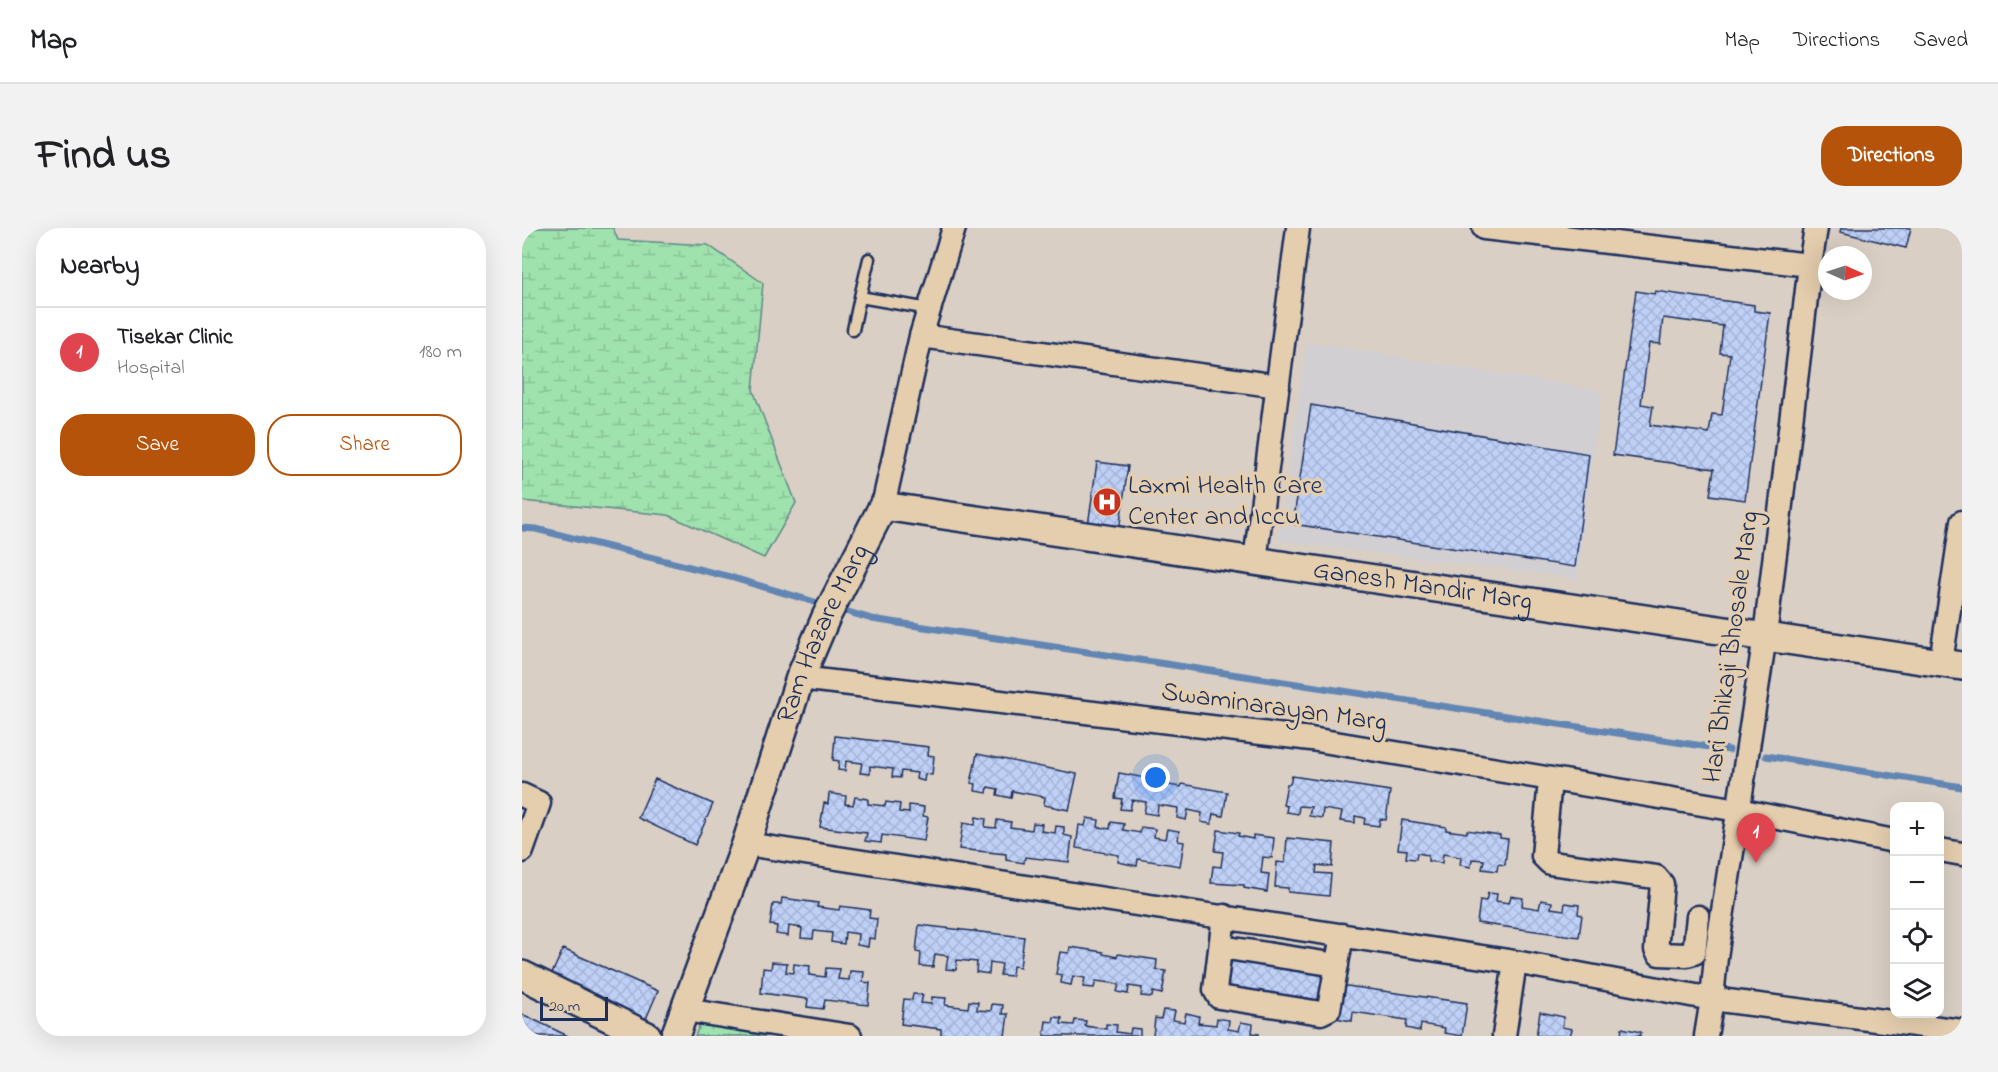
<!DOCTYPE html>
<meta charset="utf-8">
<style>
:root{--surface:#fff;--page:#f2f2f2;--text:#202124;--muted:#757577;--line:#e0e0e0;--accent:#b45309}
body{margin:0;font-family:"Indie Flower",sans-serif;background:var(--page);color:var(--text)}
.controls{position:absolute;right:18px;bottom:18px;display:grid;overflow:hidden;border-radius:12px;box-shadow:0 6px 24px #0002}
.controls button{width:54px;height:54px;display:grid;place-items:center;padding:0;border:0;border-bottom:2px solid var(--line);background:var(--surface);color:var(--text);font:30px sans-serif}
.compass{position:absolute;left:1296px;top:18px;width:54px;height:54px;border-radius:50%;background:var(--surface);box-shadow:0 6px 24px #0002;rotate:93deg}
.scale{position:absolute;left:18px;bottom:15px;width:68px;box-sizing:border-box;padding-left:6px;border:3px solid #1b2f5e;border-top:0;font-size:16px;line-height:21px;white-space:nowrap;color:#1b2f5e;-webkit-text-stroke:4px #e5ceae;paint-order:stroke}
.you{position:absolute;left:634px;top:550px;width:21px;height:21px;margin:-15px;border:4px solid #fff;border-radius:50%;background:#1a73e8;box-shadow:0 0 0 9px #1a73e833}
.badge{display:grid;place-items:center;width:39px;height:39px;border-radius:50%;background:var(--accent);color:#fff;font-size:20px;font-weight:700}
.pin{position:absolute;translate:-50% -50px;filter:drop-shadow(0 2px 3px #0008)}
.pin::after{content:'';position:absolute;top:32px;width:21px;height:18px;background:inherit;clip-path:polygon(0 0,100% 0,50% 100%)}
.list{margin:0;padding:0;list-style:none}
h2{display:flex;justify-content:space-between;align-items:center;height:78px;margin:0;padding:0 24px;font-size:26px}
h2 small{font-size:20px;font-weight:400;color:var(--muted)}
.list li{display:grid;grid-template-columns:39px 1fr auto;gap:18px;align-items:center;box-sizing:border-box;height:90px;padding:0 24px;border-top:2px solid var(--line)}
.list b{display:block;font-size:22px;white-space:nowrap}
.list p{margin:0;font-size:20px;white-space:nowrap;color:var(--muted)}
.list em{font-size:20px;font-style:normal;color:var(--muted)}
.actions{display:flex;gap:12px;padding:18px 24px}
.actions a{flex:1;padding:14px 0;border:2px solid var(--accent);border-radius:24px;text-align:center;font-size:21px;color:var(--accent)}
.actions .main{background:var(--accent);color:#fff}
.icon{flex:none;width:33px;height:33px;fill:none;stroke:currentColor;stroke-width:2;stroke-linecap:round;stroke-linejoin:round}
.map{position:relative;flex:none;width:1440px;height:808px;overflow:hidden;border-radius:24px}
header{display:flex;align-items:center;gap:36px;box-sizing:border-box;height:84px;padding:0 30px;background:var(--surface);border-bottom:2px solid var(--line)}
header strong{font-size:28px}
nav{display:flex;gap:33px;margin-inline-start:auto;font-size:21px}
.intro{display:flex;align-items:center;justify-content:space-between;box-sizing:border-box;height:144px;padding:0 36px}
h1{margin:0;font-size:42px}
.button{padding:15px 27px;border-radius:24px;background:var(--accent);color:#fff;font-size:21px;font-weight:700}
main{display:flex;gap:36px;padding:0 36px}
aside{flex:1;background:var(--surface);border-radius:24px;box-shadow:0 6px 24px #0002}
.map>svg:first-child{display:block}
.built{fill:#d2cfd3}
.wetland{fill:url(#wetland-marsh);stroke:#5d8886;stroke-width:1.5}
.park{fill:url(#park-dots);stroke:#5d8886;stroke-width:1.5}
.lines{fill:none;stroke-linecap:round;stroke-linejoin:round}
.stream{stroke:#6286b3;stroke-width:7}
.building{fill:url(#building-cross-hatch);stroke:#1b2f5e;stroke-width:1.5;fill-rule:evenodd}
.service-casing{stroke:#1b2f5e;stroke-width:15}
.minor-casing{stroke:#1b2f5e;stroke-width:27}
.tertiary-casing{stroke:#1b2f5e;stroke-width:32}
.service{stroke:#e5ceae;stroke-width:10}
.minor{stroke:#e5ceae;stroke-width:22}
.tertiary{stroke:#e5ceae;stroke-width:27}
.labels{text-anchor:middle;dominant-baseline:central;stroke-width:6;stroke-linejoin:round;paint-order:stroke}
.poi-label{font-size:27px;fill:#1b2f5e;stroke:#e5ceae;text-anchor:start}
.street-label{font-size:27px;fill:#1b2f5e;stroke:#e5ceae}
</style>
<header>
<strong>Map</strong>
<nav><a>Map</a><a>Directions</a><a>Saved</a></nav>
</header>
<div class="intro"><h1>Find us</h1><a class="button">Directions</a></div>
<main>
<aside>
<h2>Nearby<small></small></h2>
<ul class="list">
<li><span class="badge" style="background:#e0444e">1</span><div><b>Tisekar Clinic</b><p>Hospital</p></div><em>180 m</em></li>
</ul>
<div class="actions"><a class="main">Save</a><a>Share</a></div>
</aside>
<div class="map">
<svg width="1440" height="808" viewBox="0 0 1440 808">
<defs>
<pattern id="wetland-marsh" width="20" height="14" patternUnits="userSpaceOnUse" patternTransform="scale(1.5)"><rect width="20" height="14" fill="#9fe2ad"/><path d="M1 5h8M5 5V1M11 12h8M15 12V8" fill="none" stroke="#88c297"/></pattern>
<pattern id="park-dots" width="8" height="8" patternUnits="userSpaceOnUse" patternTransform="scale(1.5)"><rect width="8" height="8" fill="#9fe2ad"/><path d="M2 2h.1M6 6h.1" fill="none" stroke="#88c297" stroke-width="1.8" stroke-linecap="round"/></pattern>
<pattern id="building-cross-hatch" width="8" height="8" patternUnits="userSpaceOnUse" patternTransform="scale(1.5)"><rect width="8" height="8" fill="#bfd0f6"/><path d="M0 0l8 8M0 8l8-8" fill="none" stroke="#a4b3d5"/></pattern>
</defs>
<rect width="100%" height="100%" fill="#dacfc4"/>
<filter id="ink" filterUnits="userSpaceOnUse"><feTurbulence type="fractalNoise" baseFrequency=".0167" numOctaves="2"/><feDisplacementMap in="SourceGraphic" scale="12" xChannelSelector="R" yChannelSelector="G"/><feConvolveMatrix kernelMatrix="1 2 1 2 8 2 1 2 1" color-interpolation-filters="sRGB"/></filter>
<g filter="url(#ink)">
<path class="built" d="M785,113L1080,163L1056,351L756,313Z"/>
<path class="wetland" d="M0,0H91L96,12L186,17L241,55L231,162L274,275L242,330L146,287L0,273Z"/>
<path class="park" d="M181,788L304,808H173Z"/>
<g class="lines">
<path class="stream" d="M0,300L14,301L208,349L303,377
M316,381L350,391L1207,522
M1244,528L1440,559"/>
</g>
<path class="building" d="M1319,0H1389L1384,20L1318,4Z
M1114,63L1132,66L1133,63L1232,77V83L1248,85L1223,272L1188,267L1192,241L1091,227ZM1141,90L1201,98L1198,125L1208,126L1200,187L1190,186L1187,205L1128,197L1131,178L1119,176L1127,115L1138,116Z
M789,177L1067,226L1053,339L771,296Z
M575,234L606,238L596,310L565,305Z
M313,508L407,519L406,527L412,528L410,547L403,546L402,553L394,551L395,545L379,543L378,550L370,549L371,541L348,538V546L338,545L340,535L324,533L323,543L316,542L317,533L311,532Z
M455,526L555,546L547,582L522,577L523,569L490,563L489,570L475,567L476,561L466,559L465,565L453,563L454,556L449,555Z
M597,545L640,553V556L659,559L660,556L705,564L701,588L691,586L689,596L679,594L680,585L666,582L664,592L655,590L656,580L636,577L635,587L622,585L624,574L610,572L608,582L598,581L600,571L593,570Z
M770,548L868,563L864,592L858,591L857,598L842,596L843,590L833,588V595L818,593L820,584L801,581L800,590L787,588L789,579L777,578L776,586L764,584L765,578L761,577L765,556H768Z
M133,551L191,576L173,617L116,590Z
M307,565L324,568L323,576L331,577L333,569L346,571V576L363,578L364,574L378,576L377,584L387,585V577L402,579L401,588L406,589L402,613L360,607L359,615L343,613L345,605L298,599L302,575L306,576Z
M454,589L464,591L463,599L474,600L475,592L489,594L488,599L510,602L511,595L520,596L519,603L533,605L534,598L542,599V607L550,609L547,634L503,629L502,635L484,632V626L437,621L441,595L453,597Z
M565,590L577,592L576,599L588,601L589,594L602,596L601,602L618,605L619,599L633,601L632,609L643,611L645,601L657,603L656,613L662,614L658,638L616,631L615,638L596,634L597,627L554,620L557,597L563,598Z
M880,592L924,599V602L945,605V602L978,607V610L986,611L983,637L976,636L975,643L960,641L962,632L950,631L949,639L938,637L939,629L921,626L920,635L906,633V627L895,625L894,631L884,630L885,622L876,621Z
M696,602L717,605L716,608L731,611V607L752,610L750,630L741,629L739,645L747,646L745,664L722,660V657L689,655L691,638L699,639L701,624L693,623Z
M765,610L812,615L810,639L795,637L794,645L809,646L807,668L766,664V660L753,659L755,634L763,635Z
M966,665L975,666L974,673L987,675L989,668L1001,670L1000,678L1017,681L1019,672L1030,674L1029,680L1042,682L1043,675L1057,677L1056,686L1060,687L1057,709L955,695L958,672L964,673Z
M260,670L296,675L295,679L317,682L318,678L348,682L347,690L355,691L353,711L347,710L346,719L335,717L336,706L323,704L322,716L309,714L310,705L292,703L291,711L279,710L280,700L267,698L266,708L254,706L255,698L248,697L251,676H259Z
M397,697L502,709L498,739L491,738L490,748L478,747L480,736L468,734L467,746L454,744L455,734L435,732L434,742L424,741L426,728L413,726L411,739L398,738L399,725L394,724Z
M548,719L581,724V726L595,729L596,726L635,732L634,742L644,743L640,766L631,764L630,769L619,768L620,760L607,758L606,766L595,764L597,756L574,753L572,760L561,759L563,750L551,748L549,757L539,755L540,747L534,746L538,724L547,725Z
M41,721L136,763L123,793L28,750Z
M710,728L802,742L800,751L806,752L797,780L785,778L786,770L774,768L773,776L761,774L763,768L744,765H702V734L709,736Z
M250,734L265,735L264,744L271,745L272,736L288,738L287,747L303,749L304,740L318,741L316,751L327,752L328,743L342,744L341,754L348,755L346,777L303,772L301,781L285,779L286,771L239,765L241,740L249,741Z
M818,757L945,775L940,808L922,805L923,800L899,796L898,803L884,800L885,792L831,784L830,793L813,790Z
M391,766L401,767L399,775L409,776L410,769L424,770L423,777L446,780L447,773L456,774L455,782L469,783L470,776L481,777L480,786H486L483,808L439,805V808H427L419,807V801L379,796L382,771L390,772Z
M641,782L653,783L651,792L662,794L664,785L677,788L676,795L694,797L695,790L707,792L706,801L717,803L719,794L731,796L730,805L737,806V808H631L633,790L639,791Z
M1018,784L1042,789L1040,799L1050,801L1048,808H1014Z
M0,786L46,808H0Z
M532,789L540,790L539,796L552,797L553,792L564,793L563,798L584,801V796L595,797L594,804L608,806L609,800L618,801V808H522L524,793L531,794Z
M1100,800L1119,804L1118,808H1099Z"/>
<g class="lines">
<g class="service-casing">
<path id="service" d="M347,31L338,69L407,81
M331,102L338,69"/>
</g>
<g class="minor-casing">
<path id="minor" d="M962,0L1288,37
M399,108L756,158
M361,278L399,108L432,0
M733,333L776,0
M1419,434L1440,294
M278,450L789,511L1216,582L1372,613
M1028,552L1021,628L1028,635L1134,649L1140,656L1134,722L1137,726L1165,727L1172,725L1176,689
M0,567L17,575L0,623
M224,616L993,734L1190,771L1440,803
M1418,622L1440,626
M702,688L693,762L697,769L799,785L807,781L820,707
M699,719L815,737
M163,782L328,808
M982,808L993,734
M1184,808L1190,771L1194,729L1243,408L1288,37L1294,0"/>
</g>
<g class="tertiary-casing">
<g id="tertiary">
<path d="M0,747L125,808"/>
<path id="s1" d="M153,808L224,616L278,450L304,389L361,278L1440,438"/>
</g>
</g>
<use href="#service" class="service"/>
<use href="#minor" class="minor"/>
<use href="#tertiary" class="tertiary"/>
</g>
</g>
<defs>
<g id="hospital-disc" transform="scale(1.5)"><circle r="9.5" fill="#c8321e" stroke="#e5ceae"/><path d="M-5-5h3v3.5h4V-5h3V5h-3V1.5h-4V5h-3Z" fill="#fff"/></g>
</defs>
<g fill-rule="evenodd">
<use href="#hospital-disc" x="585" y="274"/>
</g>
<g class="labels">
<g class="poi-label">
<text x="606" y="258">Laxmi Health Care<tspan x="606" dy="31">Center and Iccu</tspan></text>
</g>
<g class="street-label">
<text stroke="none"><textPath href="#s1" startOffset="1116">Ganesh Mandir Marg</textPath></text>
<text stroke="none"><textPath href="#s1" startOffset="429">Ram Hazare Marg</textPath></text>
<text transform="translate(1210 419) rotate(-82)">Hari Bhikaji Bhosale Marg</text>
<text transform="translate(752 480) rotate(8)">Swaminarayan Marg</text>
</g>
</g>
</svg>
<div class="controls">
<button>+</button>
<button>−</button>
<button><svg class="icon" aria-label="locate" viewBox="0 0 24 24"><circle cx="12" cy="12" r="6"/><path d="M12 2v4M12 18v4M2 12h4M18 12h4"/></svg></button>
<button><svg class="icon" aria-label="layers" viewBox="0 0 24 24"><path d="M12 4l9 5-9 5-9-5zM3 14l9 5 9-5"/></svg></button>
</div>
<svg class="compass" viewBox="-18 -18 36 36"><path d="M0-13l5 13h-10z" fill="#e53935"/><path d="M0 13l5-13h-10z" fill="#757577"/></svg>
<div class="scale">20 m</div>
<div class="you"></div>
<div class="pin badge" style="left:1234px;top:635px;background:#e0444e">1</div>
</div>
</main>
